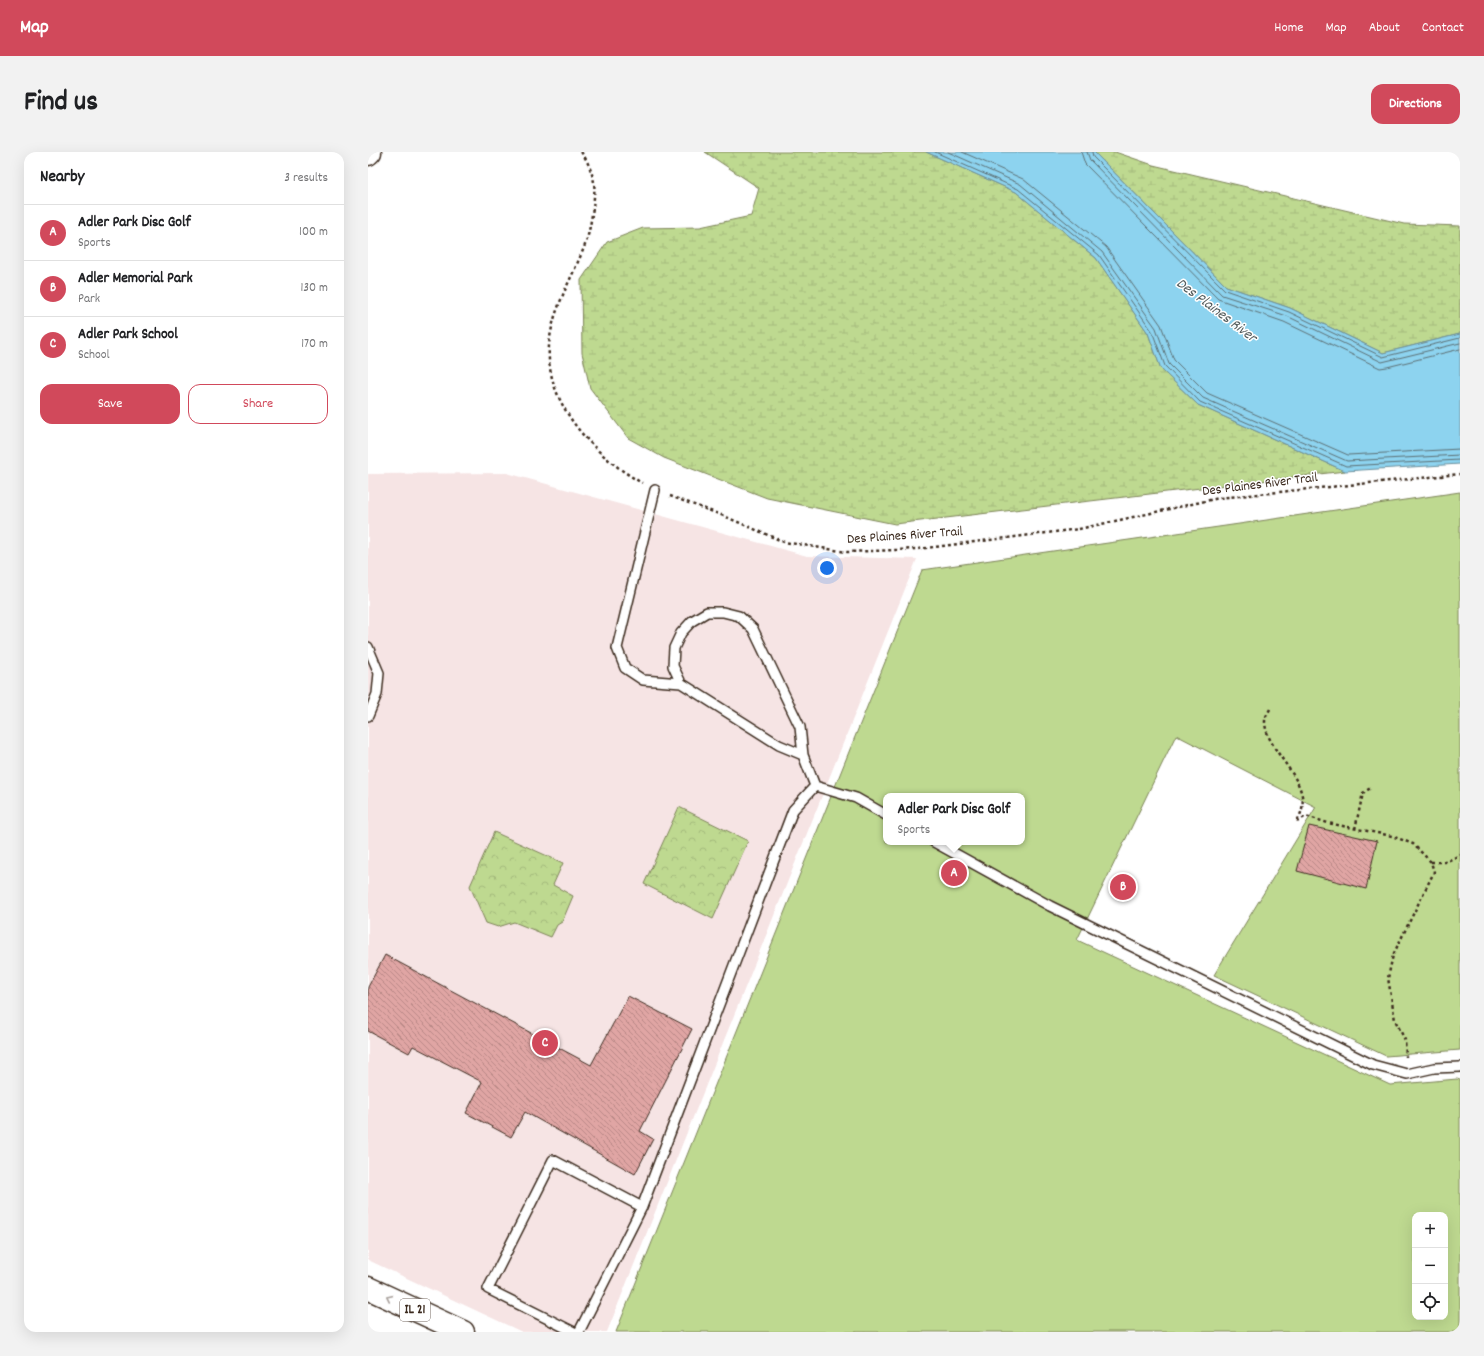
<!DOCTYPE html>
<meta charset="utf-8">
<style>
:root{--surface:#fff;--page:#f2f2f2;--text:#202124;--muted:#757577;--line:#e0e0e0;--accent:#d1495b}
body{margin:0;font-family:Dekko,sans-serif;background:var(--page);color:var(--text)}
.controls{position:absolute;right:12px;bottom:12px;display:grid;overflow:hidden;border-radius:8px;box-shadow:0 4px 16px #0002}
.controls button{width:36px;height:36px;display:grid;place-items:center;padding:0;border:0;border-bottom:1px solid var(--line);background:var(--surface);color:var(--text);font:20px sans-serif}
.you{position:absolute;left:459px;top:416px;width:14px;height:14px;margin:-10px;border:3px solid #fff;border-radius:50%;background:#1a73e8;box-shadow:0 0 0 6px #1a73e833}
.badge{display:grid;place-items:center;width:26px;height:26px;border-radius:50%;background:var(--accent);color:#fff;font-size:13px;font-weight:700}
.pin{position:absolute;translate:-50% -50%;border:2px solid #fff;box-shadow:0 1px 4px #0006}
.popup{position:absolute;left:515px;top:641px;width:142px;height:52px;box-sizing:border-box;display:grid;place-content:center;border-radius:8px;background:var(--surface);filter:drop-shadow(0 1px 3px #0005);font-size:13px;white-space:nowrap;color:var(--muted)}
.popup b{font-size:15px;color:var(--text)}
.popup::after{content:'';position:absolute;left:50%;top:100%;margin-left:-8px;border:8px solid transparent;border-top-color:var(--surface)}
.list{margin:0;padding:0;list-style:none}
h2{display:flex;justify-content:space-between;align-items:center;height:52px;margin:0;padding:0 16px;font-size:17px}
h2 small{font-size:13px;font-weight:400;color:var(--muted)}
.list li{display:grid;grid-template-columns:26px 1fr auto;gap:12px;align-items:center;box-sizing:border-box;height:56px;padding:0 16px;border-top:1px solid var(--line)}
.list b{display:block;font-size:15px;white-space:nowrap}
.list p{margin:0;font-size:13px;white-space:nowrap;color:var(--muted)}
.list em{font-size:13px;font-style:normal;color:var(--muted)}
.actions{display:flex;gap:8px;padding:12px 16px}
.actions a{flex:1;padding:9px 0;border:1px solid var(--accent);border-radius:12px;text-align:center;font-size:14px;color:var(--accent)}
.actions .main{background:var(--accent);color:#fff}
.icon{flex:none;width:22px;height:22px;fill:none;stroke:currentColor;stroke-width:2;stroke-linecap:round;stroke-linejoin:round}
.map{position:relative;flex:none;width:1092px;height:1180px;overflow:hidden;border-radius:12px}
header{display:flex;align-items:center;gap:24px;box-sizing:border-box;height:56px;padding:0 20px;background:var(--accent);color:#fff}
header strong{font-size:19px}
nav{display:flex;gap:22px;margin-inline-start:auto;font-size:14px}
.intro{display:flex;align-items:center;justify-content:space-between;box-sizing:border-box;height:96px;padding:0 24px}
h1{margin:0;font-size:28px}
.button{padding:10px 18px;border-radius:12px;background:var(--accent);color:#fff;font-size:14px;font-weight:700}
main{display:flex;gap:24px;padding:0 24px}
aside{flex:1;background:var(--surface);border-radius:12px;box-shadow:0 4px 16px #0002}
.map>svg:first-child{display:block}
.built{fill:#f6e4e4}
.forest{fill:url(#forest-crowns);stroke:#7c8257}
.wetland{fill:url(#wetland-marsh);stroke:#7c8257}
.garden{fill:#bed990;stroke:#7c8257;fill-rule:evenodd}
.water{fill:#8dd3ef;stroke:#6c8f9b}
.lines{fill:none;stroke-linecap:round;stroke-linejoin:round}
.shore{stroke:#5c6e72;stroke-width:1}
.building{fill:url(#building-back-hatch);stroke:#3b2a1e}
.lane-casing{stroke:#3b2a1e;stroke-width:12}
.primary-casing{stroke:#3b2a1e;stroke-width:25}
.path{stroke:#3b2a1e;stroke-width:2.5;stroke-dasharray:3 3;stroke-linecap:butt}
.lane{stroke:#fff;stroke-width:9}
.primary{stroke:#fff;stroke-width:22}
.oneway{stroke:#a79f9a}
.labels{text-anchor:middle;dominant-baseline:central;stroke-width:3;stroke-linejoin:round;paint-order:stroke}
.shield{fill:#fff;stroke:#766a62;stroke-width:1}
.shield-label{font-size:13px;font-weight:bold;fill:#3b2a1e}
.street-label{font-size:14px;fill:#3b2a1e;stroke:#fff}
.water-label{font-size:15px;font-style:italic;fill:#545d5d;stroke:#fff}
</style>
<header>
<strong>Map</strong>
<nav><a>Home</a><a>Map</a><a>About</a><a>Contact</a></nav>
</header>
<div class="intro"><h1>Find us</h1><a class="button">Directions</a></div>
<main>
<aside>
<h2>Nearby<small>3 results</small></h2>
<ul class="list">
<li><span class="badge">A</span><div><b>Adler Park Disc Golf</b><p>Sports</p></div><em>100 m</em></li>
<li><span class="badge">B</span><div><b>Adler Memorial Park</b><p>Park</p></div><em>130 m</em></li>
<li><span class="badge">C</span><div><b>Adler Park School</b><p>School</p></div><em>170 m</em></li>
</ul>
<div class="actions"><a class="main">Save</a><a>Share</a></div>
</aside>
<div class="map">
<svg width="1092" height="1180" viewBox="0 0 1092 1180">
<defs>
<pattern id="forest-crowns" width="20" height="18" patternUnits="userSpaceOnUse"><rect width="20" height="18" fill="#bed990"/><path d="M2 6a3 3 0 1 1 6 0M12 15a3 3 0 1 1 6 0" fill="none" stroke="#a4ba7c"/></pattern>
<pattern id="wetland-marsh" width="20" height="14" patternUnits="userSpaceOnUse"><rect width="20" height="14" fill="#bed990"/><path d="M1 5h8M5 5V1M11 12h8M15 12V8" fill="none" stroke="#a4ba7c"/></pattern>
<pattern id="building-back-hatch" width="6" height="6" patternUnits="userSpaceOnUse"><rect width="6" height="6" fill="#e0a5a4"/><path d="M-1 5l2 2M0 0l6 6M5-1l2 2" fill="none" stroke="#b78785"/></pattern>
</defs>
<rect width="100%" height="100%" fill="#fff"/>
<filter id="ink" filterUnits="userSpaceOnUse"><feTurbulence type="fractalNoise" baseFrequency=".025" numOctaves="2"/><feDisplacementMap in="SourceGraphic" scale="8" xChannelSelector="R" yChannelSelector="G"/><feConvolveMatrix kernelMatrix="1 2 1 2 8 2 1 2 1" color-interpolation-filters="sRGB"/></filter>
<g filter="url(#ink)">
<path class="built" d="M139,321L439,404L549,407L239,1180H154L0,1108V322Z"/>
<path class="forest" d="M311,655L380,689L345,767L276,732Z
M126,680L195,711L185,733L205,744L194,770L189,773L183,785L146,770L130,775L118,771L102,734Z"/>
<path class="wetland" d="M337,0H558L648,40L728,106L780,181L793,217L830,253L977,319L527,372L399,346L296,306L260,286L222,236L214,201L213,128L239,90L275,76L332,75L383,64L391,36Z
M726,0H747L785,13L1036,72L1092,74V182L1015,201L922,156L858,134Z"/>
<path class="garden" d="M1092,340V898L1018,904L846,823L948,655L808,583L709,788L1022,933L1089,927L1092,928V1180H248L554,418ZM518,644H654V690H518ZM1047,1063H1077V1165H1047Z"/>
<path class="water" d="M558,0H726L858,134L922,156L1015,201L1092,182V312L977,319L830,253L793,217L780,181L728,106L648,40Z"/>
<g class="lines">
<path class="shore" d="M567,0L650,37L731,103L784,179L797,214L832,250L978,314L1092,308
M580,0L652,32L734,100L788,176L801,212L835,246L979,309L1092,303
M594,0L655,27L738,95L793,173L806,208L839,241L980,303L1092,297
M713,0L717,12L850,147L916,170L1012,216L1019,215L1092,197
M719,0L722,8L854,143L919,164L1014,210L1092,191
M724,0L725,5L857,138L921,160L1015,205L1092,186"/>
</g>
<path class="building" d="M941,674L1009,689L998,737L929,719Z
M17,803L223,913L260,844L324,877L272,979L285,987L267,1022L157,960L143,985L98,961L114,930L45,894L41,901L0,879V835Z"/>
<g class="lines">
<g class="lane-casing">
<path id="lane" d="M287,338L249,496L257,516L275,528L313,531
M0,495L11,521L9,542L0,564
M435,603L411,593L313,531L305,514L306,496L313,481L324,469L339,460H355L371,464L385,477L432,575L435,603L447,634
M566,690L682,754L1005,913L1039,922L1066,916L1092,915
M206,1180L120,1137L185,1008L274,1055
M211,1180L274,1055L425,658L447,634L488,646L518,663"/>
</g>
<g class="primary-casing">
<path id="primary" d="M0,2L2,0
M0,1136L95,1180"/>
</g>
<path class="path" d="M213,0C219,7 224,20 226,30C228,42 222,81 217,93C206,122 189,149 183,180C169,244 223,302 274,331
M302,344L356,364L416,390L479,400L550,397L711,377L851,346L1092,322
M902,557C900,561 897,565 897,569C897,602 952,632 929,669
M929,670L938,664L960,671L1024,684L1045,692L1063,710L1066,720L1025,803L1020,826L1027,868L1037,888L1038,905
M987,677L995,641L1004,635
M1063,710H1077L1092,703"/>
<use href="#lane" class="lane"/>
<use href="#primary" class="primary"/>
</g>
<defs><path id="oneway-chevron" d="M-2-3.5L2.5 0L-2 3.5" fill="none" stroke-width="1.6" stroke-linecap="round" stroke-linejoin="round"/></defs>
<use class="oneway" href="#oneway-chevron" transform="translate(21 1146) rotate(-155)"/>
</g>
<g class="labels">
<rect class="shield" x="32" y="1147" width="30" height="22" rx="3"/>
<g class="shield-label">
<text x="47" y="1158">IL 21</text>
</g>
<g class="street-label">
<text transform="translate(892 333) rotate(-7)">Des Plaines River Trail</text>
<text transform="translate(537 384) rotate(-4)">Des Plaines River Trail</text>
</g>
<g class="water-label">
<text transform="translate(848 159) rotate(37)">Des Plaines River</text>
</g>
</g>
</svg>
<div class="controls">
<button>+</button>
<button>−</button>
<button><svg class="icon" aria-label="locate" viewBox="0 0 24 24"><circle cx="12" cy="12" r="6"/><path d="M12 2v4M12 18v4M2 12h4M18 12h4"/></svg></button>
</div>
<div class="you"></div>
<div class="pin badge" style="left:586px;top:721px">A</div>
<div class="popup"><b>Adler Park Disc Golf</b>Sports</div>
<div class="pin badge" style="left:755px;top:735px">B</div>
<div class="pin badge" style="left:177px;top:891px">C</div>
</div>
</main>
